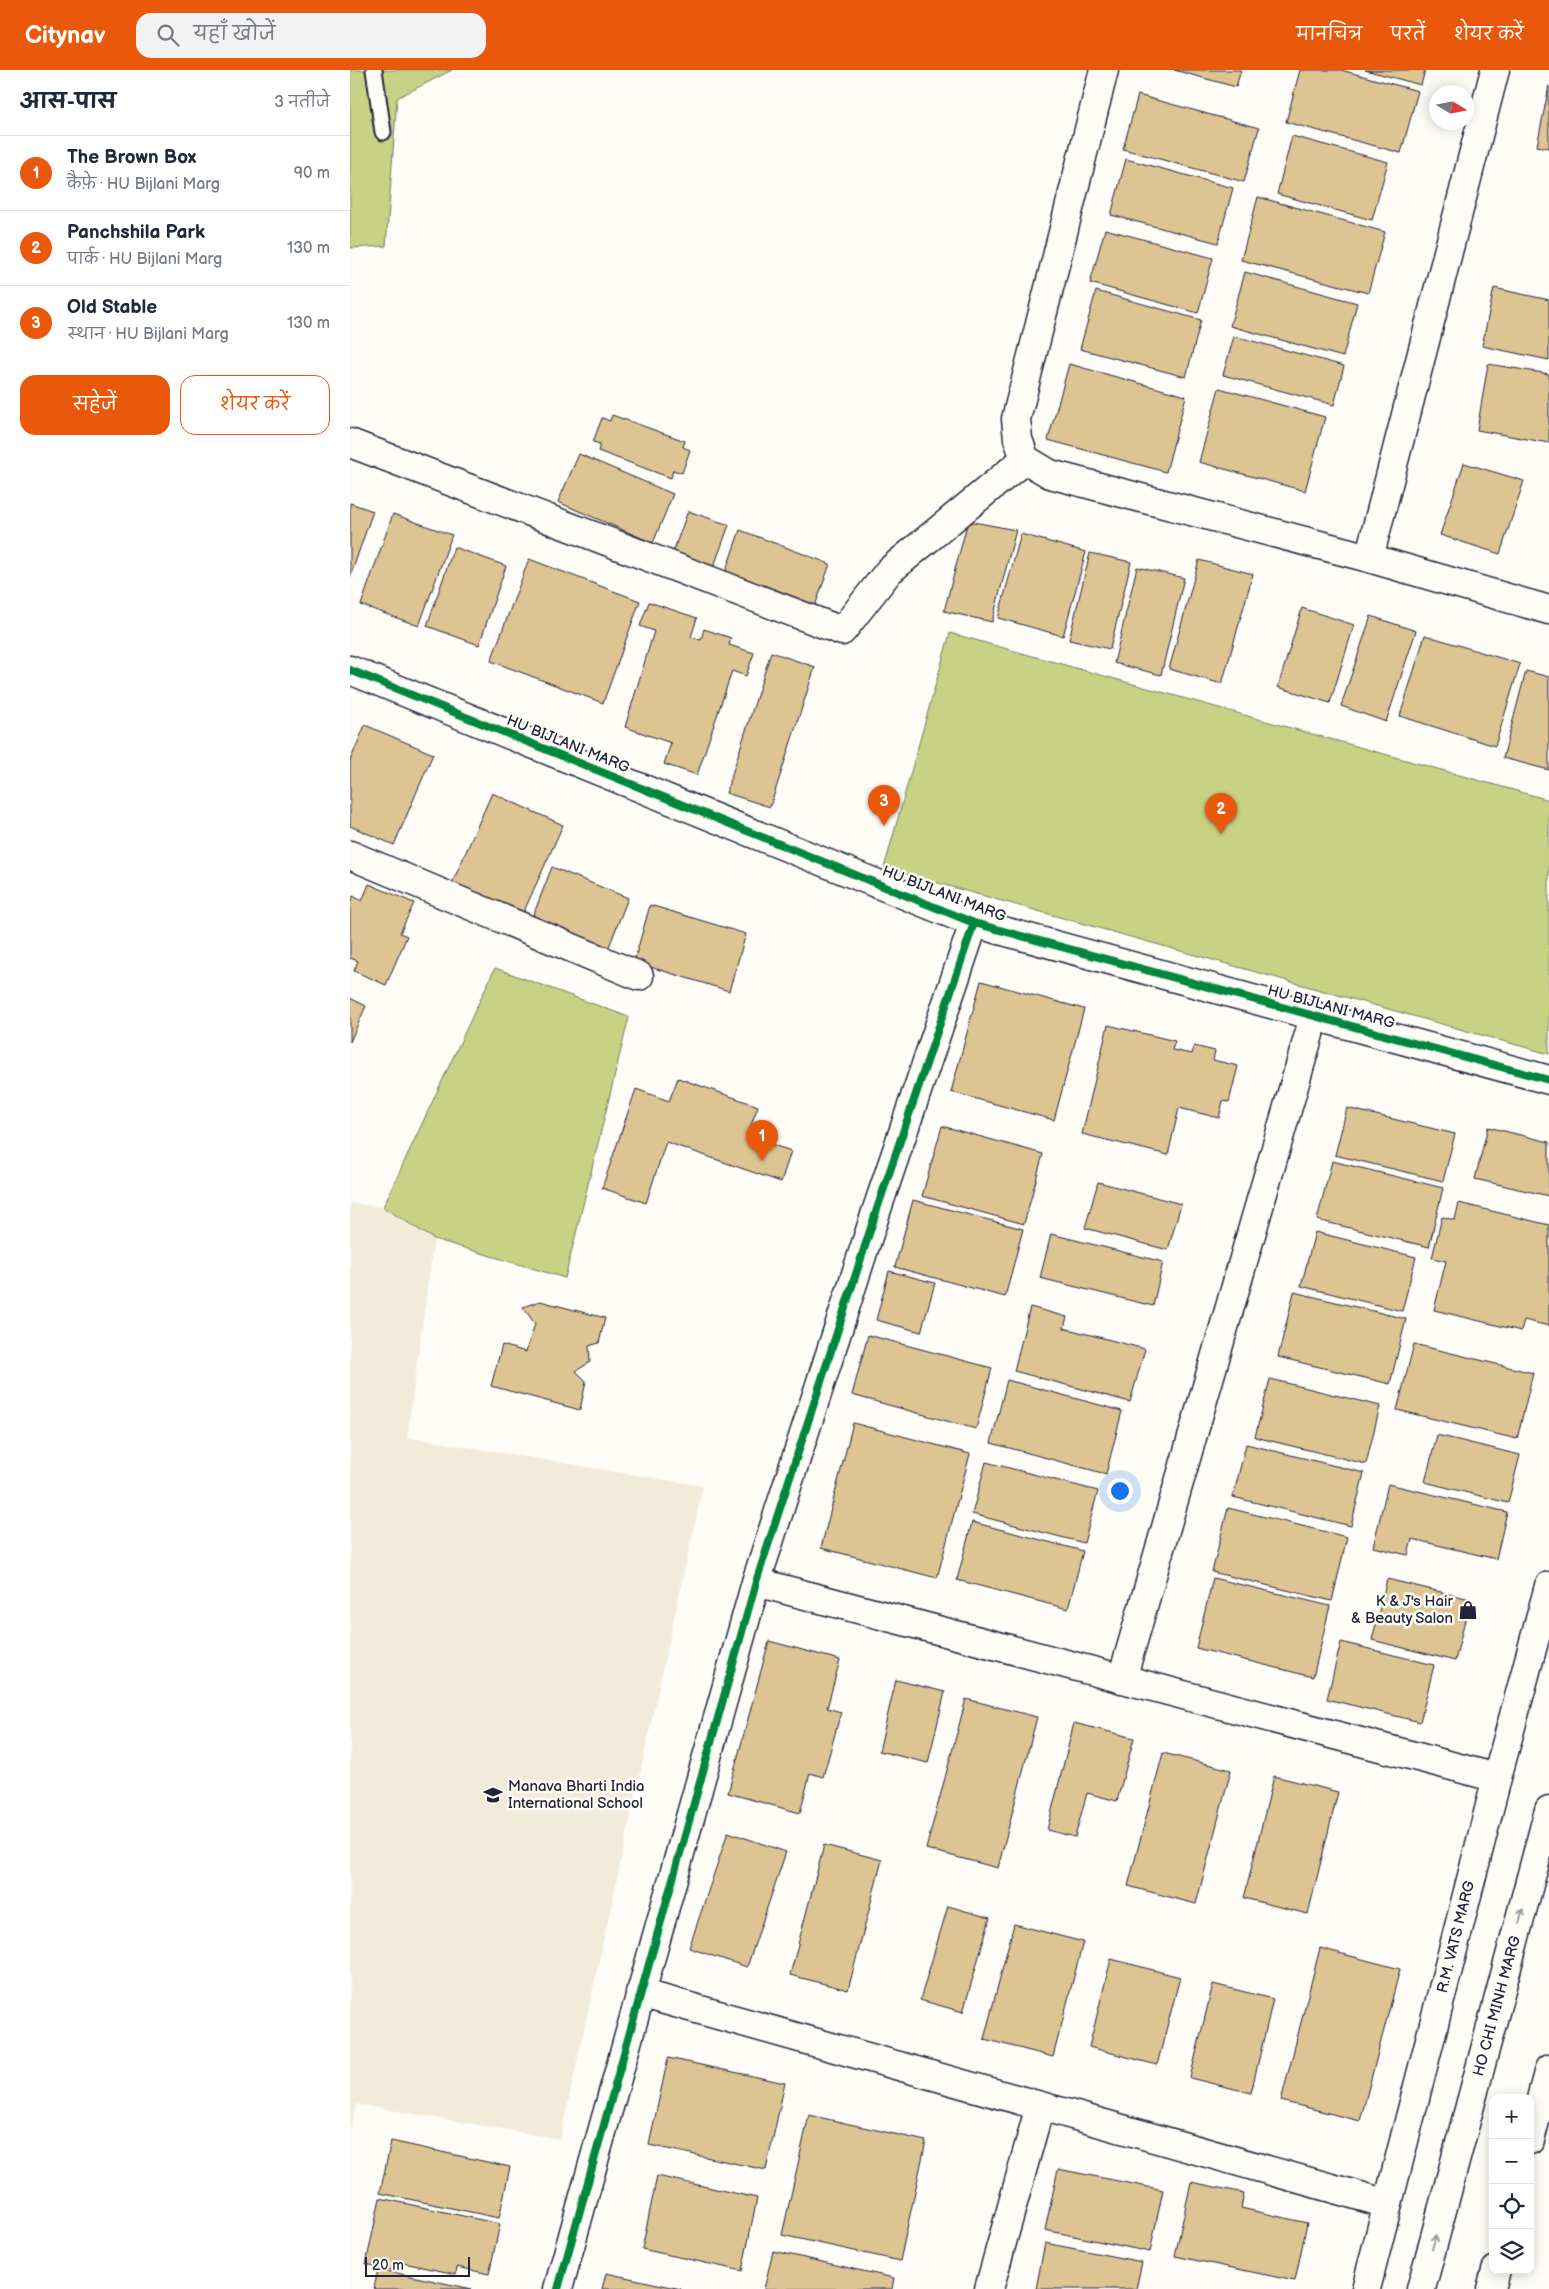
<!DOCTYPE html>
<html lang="hi">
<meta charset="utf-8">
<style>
:root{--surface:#fff;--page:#f2f2f3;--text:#1f2937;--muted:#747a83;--line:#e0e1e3;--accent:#ea580c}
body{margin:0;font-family:"Balsamiq Sans","Playpen Sans Deva",sans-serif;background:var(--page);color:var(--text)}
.controls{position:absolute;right:15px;bottom:15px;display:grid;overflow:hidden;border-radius:10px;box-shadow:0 2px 12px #0003}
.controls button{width:45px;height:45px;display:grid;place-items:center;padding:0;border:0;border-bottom:1px solid var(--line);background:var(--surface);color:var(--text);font:25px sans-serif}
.compass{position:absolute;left:1079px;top:15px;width:45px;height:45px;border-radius:50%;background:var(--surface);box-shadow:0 2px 12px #0003;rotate:100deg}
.scale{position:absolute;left:15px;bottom:12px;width:105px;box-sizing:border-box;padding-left:5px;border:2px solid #22223b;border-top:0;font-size:14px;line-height:18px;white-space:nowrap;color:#22223b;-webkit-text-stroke:4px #fdfcf7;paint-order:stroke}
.you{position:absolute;left:769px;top:1420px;width:18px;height:18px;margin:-12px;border:4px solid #fff;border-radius:50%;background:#1a73e8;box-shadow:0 0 0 8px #1a73e833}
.badge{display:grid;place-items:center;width:32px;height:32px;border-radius:50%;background:var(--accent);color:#fff;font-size:16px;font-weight:700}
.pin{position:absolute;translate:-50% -41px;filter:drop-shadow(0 1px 2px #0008)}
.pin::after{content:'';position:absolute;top:26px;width:18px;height:15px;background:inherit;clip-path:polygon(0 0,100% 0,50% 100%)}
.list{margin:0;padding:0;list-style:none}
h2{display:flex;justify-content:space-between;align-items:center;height:65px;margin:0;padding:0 20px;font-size:21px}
h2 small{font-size:16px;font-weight:400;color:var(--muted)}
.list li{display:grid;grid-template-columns:32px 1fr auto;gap:15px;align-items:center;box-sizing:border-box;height:75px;padding:0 20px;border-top:1px solid var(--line)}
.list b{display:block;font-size:19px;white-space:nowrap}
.list p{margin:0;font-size:16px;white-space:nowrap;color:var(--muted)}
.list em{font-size:16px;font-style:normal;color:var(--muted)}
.actions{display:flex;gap:10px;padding:15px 20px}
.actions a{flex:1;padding:11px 0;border:1px solid var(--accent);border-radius:15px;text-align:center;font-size:18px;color:var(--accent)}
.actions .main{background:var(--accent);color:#fff}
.icon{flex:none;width:28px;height:28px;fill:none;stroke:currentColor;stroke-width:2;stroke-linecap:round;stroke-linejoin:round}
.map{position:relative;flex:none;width:1199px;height:2219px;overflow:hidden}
header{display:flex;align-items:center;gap:30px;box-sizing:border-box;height:70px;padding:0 25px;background:var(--accent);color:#fff}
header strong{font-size:24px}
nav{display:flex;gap:28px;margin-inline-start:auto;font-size:18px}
.search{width:350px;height:45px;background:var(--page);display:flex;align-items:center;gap:12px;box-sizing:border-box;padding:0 18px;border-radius:15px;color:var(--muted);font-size:19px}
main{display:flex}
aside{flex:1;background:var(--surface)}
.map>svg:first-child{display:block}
.built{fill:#f3ebd9}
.green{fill:#c7d285;stroke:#747a60}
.building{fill:#dcc493;stroke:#22223b}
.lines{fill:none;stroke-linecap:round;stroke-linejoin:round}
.lane-casing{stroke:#22223b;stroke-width:19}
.street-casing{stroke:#22223b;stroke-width:31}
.primary-casing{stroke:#22223b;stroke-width:31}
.lane{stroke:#fdfcf7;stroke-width:15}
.street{stroke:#fdfcf7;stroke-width:28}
.primary{stroke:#fdfcf7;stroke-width:28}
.cycleway-casing{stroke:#fdfcf7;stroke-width:11}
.cycleway{stroke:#00873e;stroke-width:8}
.oneway{stroke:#9a9aa2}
.labels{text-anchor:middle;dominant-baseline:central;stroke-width:5;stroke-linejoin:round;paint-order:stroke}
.street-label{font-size:15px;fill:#22223b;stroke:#fdfcf7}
.poi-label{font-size:15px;fill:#22223b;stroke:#fdfcf7;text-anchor:end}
</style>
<header>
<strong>Citynav</strong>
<div class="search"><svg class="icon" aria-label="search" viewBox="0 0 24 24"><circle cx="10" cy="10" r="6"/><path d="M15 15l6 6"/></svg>यहाँ खोजें</div>
<nav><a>मानचित्र</a><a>परतें</a><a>शेयर करें</a></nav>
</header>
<main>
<aside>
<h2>आस-पास<small>3 नतीजे</small></h2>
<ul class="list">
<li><span class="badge">1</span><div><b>The Brown Box</b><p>कैफ़े · HU Bijlani Marg</p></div><em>90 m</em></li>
<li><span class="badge">2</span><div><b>Panchshila Park</b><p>पार्क · HU Bijlani Marg</p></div><em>130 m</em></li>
<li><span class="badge">3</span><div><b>Old Stable</b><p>स्थान · HU Bijlani Marg</p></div><em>130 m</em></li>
</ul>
<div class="actions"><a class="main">सहेजें</a><a>शेयर करें</a></div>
</aside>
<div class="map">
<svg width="1199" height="2219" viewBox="0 0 1199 2219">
<rect width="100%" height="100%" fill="#fdfcf7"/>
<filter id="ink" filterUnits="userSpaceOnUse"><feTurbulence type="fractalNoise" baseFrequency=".02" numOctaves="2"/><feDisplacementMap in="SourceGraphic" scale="10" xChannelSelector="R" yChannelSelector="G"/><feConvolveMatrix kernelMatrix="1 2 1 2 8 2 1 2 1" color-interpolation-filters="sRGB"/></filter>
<g filter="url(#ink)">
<path class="built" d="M0,1133L33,1137L84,1169L57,1367L353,1416L210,2069L6,2034L0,2062Z"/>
<path class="green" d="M0,0H102L47,28L36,176L0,178Z
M600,563L1199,730V984L534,798Z
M145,898L279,947L215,1208L84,1169L33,1137Z"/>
<path class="building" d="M824,0H891L886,17Z
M950,0H991L1068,21L1051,83L936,52Z
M1015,0H1075L1071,15Z
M1199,16V78L1187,76Z
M788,25L909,58L894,112L773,79Z
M942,66L1038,92L1022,150L927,124Z
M776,89L883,118L868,173L761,145Z
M908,127L1035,162L1018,223L891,190Z
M755,159L863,188L848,243L740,213Z
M895,202L1007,233L993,287L880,256Z
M1144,218L1199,230V290L1132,276Z
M746,221L851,250L836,307L730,279Z
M884,266L994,296L984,335L873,305Z
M719,294L836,326L816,402L698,370Z
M1138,294L1199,304V373L1127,360Z
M869,318L975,347L955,421L849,392Z
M262,345L335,371L333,377L340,380L332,403L323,400L321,408L248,381L250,374L243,372L252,348L260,351Z
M229,384L323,424L303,473L208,432Z
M1114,393L1174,411L1150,484L1090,465Z
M0,433L23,441L0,507Z
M338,441L379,455L364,496L323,482Z
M43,444L102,465L69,556L11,535Z
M618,451L666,460L642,552L594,541Z
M390,460L480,494L465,536L375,503Z
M671,464L736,482L713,566L648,548Z
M104,477L156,496L129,575L77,556Z
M740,483L781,492L760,579L719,570Z
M179,489L290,531L253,633L141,591Z
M849,490L903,504L872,614L819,599Z
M787,497L834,508L811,605L764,593Z
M299,532L347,548L341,567L351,570L354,559L381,568L379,575L404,583L396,606L382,601L347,705L314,694L321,673L275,657L304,561L290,556Z
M952,538L1004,555L980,633L928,617Z
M1021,546L1066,561L1036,652L991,636Z
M1075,565L1170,594L1145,676L1050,646Z
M421,582L465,597L420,737L376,723Z
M1176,601L1199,607V700L1153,688Z
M15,655L83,684L44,775L0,756V691Z
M142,723L213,755L170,850L100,818Z
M202,797L278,828L255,887L179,856Z
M19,814L64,833L50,863L57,866L36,915L4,901L8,891L0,888V833L3,826L12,831Z
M300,835L396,864L379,921L284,892Z
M631,911L734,939L704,1050L601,1022Z
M0,928L16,936L0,972Z
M758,955L825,971L822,980L842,984L844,976L865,981L863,990L888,996L879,1032L873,1031L869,1048L829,1038L818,1085L732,1064Z
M328,1008L408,1036L397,1066L441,1081L431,1112L316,1072L296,1133L252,1118L286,1019L319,1031Z
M997,1038L1105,1064L1093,1111L985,1085Z
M592,1056L693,1084L674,1154L572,1126Z
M1138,1057L1199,1072V1126L1125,1109Z
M982,1091L1093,1118L1079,1177L967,1150Z
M748,1112L831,1134L818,1180L735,1158Z
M563,1130L673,1159L655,1227L545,1197Z
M1109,1133L1199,1155V1256L1174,1250L1171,1261L1084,1240L1096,1191L1082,1188L1092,1147L1105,1150Z
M965,1162L1066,1187L1052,1241L951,1216Z
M701,1164L813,1192L803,1236L690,1208Z
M539,1201L585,1213L571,1262L526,1250Z
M944,1222L1056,1249L1040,1314L928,1287Z
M190,1231L255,1248L249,1273L239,1276L240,1292L226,1301L236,1311L230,1340L141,1316L152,1275L176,1282L185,1254L173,1237Z
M680,1237L717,1247L714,1258L795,1279L780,1332L664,1301Z
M518,1265L642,1298L626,1359L502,1325Z
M1064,1274L1183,1303L1167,1369L1047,1340Z
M920,1309L1030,1336L1016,1394L905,1367Z
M657,1310L772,1341L756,1404L641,1373Z
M503,1353L620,1384L587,1508L471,1478Z
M1087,1365L1170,1385L1158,1433L1075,1412Z
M896,1374L1014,1403L1001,1456L883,1427Z
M636,1392L748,1421L734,1473L622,1444Z
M1038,1414L1157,1442L1146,1489L1062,1469L1058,1485L1023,1477Z
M878,1438L997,1467L982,1531L862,1502Z
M622,1452L733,1481L718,1539L607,1510Z
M863,1508L980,1536L963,1607L846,1578Z
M1037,1509L1120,1529L1105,1591L1022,1570Z
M419,1571L490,1590L477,1638L491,1642L473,1707L460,1703L450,1743L378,1723Z
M991,1572L1084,1595L1070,1652L977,1629Z
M546,1610L595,1622L578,1693L529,1681Z
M616,1629L687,1647L648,1798L576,1779Z
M724,1653L784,1668L767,1731L737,1723L725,1767L697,1760Z
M813,1683L881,1700L846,1834L778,1816Z
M924,1706L988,1722L958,1844L894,1828Z
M378,1762L436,1782L397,1897L339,1878Z
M474,1775L532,1790L498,1920L440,1905Z
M598,1836L640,1848L613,1942L570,1930Z
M664,1854L733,1872L703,1987L634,1969Z
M970,1878L1050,1899L1010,2051L931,2031Z
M761,1889L830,1907L807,1995L739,1977Z
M863,1914L923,1929L901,2023L840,2008Z
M318,1988L435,2013L416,2100L299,2075Z
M459,2045L576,2071L550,2191L432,2165Z
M41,2071L160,2097L149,2148L30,2123Z
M708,2099L813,2120L800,2182L695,2160Z
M307,2106L407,2128L392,2201L292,2179Z
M841,2112L894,2123L891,2138L957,2153L945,2211L825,2186Z
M30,2128L150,2154L139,2204L107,2197L106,2204L49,2192L47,2201L16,2194Z
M695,2173L792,2192L786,2219H686Z
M423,2181L544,2208L542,2219H414Z
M28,2199L122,2219H24Z
M256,2203L331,2219H252Z"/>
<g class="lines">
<g class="lane-casing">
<path id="lane" d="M24,0L33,62"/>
</g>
<g class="street-casing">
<path id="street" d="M754,0L666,349L668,369L675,389L700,404L1019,488
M1145,0L1019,488L1199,540
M0,373L492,561L539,501L675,389
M0,600L624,853L1199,1010
M0,785L289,906
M406,1512L1147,1708
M772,1609L964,947
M290,1923L1038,2134
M208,2219L406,1512L528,1136L624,853
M639,2219L690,2036
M1016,2219L1147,1708L1199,1516"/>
</g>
<g class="primary-casing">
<path id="primary" d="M1180,2070L1199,1999
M1071,2219L1199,1740
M1141,2219L1146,2200"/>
</g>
<use href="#lane" class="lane"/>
<use href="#street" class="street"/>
<use href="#primary" class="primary"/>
<g class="cycleway-casing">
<path id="cycleway" d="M0,600L624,853L1199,1010
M208,2219L406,1512L528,1136L624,853"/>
</g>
<use href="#cycleway" class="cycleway"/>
</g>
<defs><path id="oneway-shaft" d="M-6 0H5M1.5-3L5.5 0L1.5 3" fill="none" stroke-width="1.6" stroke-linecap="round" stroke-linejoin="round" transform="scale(1.25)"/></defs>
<g class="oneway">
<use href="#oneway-shaft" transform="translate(1171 1846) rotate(-75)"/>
<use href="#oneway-shaft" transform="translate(1084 2172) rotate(-75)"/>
</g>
</g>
<defs>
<g id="shop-bare" transform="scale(1.5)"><path d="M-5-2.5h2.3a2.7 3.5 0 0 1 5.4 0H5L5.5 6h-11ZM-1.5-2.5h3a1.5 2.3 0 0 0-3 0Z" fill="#22223b" stroke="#fdfcf7" stroke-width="2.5" paint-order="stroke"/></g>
<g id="school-bare" transform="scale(1.5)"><path d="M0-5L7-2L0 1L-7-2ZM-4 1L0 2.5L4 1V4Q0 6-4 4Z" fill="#22223b" stroke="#fdfcf7" stroke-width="2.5" paint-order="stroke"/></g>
</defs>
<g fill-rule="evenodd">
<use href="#shop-bare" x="1118" y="1540"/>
<use href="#school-bare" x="143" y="1725"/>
</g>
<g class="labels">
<g class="street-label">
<text transform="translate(218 674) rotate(22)">HU BIJLANI MARG</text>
<text transform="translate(594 824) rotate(21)">HU BIJLANI MARG</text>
<text transform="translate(981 937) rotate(15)">HU BIJLANI MARG</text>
<text transform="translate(1106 1867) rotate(-76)">R.M. VATS MARG</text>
<text transform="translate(1147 1936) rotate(-75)">HO CHI MINH MARG</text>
</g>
<g class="poi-label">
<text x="1103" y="1531">K &amp; J's Hair<tspan x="1103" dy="17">&amp; Beauty Salon</tspan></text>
<text x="158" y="1716" text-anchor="start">Manava Bharti India<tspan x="158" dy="17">International School</tspan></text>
</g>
</g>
</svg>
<div class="controls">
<button>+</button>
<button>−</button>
<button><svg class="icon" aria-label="locate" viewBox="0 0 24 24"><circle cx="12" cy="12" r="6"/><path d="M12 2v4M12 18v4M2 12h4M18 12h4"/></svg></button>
<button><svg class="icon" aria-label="layers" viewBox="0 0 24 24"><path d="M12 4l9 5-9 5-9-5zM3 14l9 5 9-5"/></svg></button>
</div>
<svg class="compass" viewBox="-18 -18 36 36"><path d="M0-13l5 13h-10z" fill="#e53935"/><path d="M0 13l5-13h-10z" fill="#747a83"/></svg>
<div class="scale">20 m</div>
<div class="you"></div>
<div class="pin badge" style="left:412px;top:1091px">1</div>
<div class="pin badge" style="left:871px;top:764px">2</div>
<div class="pin badge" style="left:534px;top:756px">3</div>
</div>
</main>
